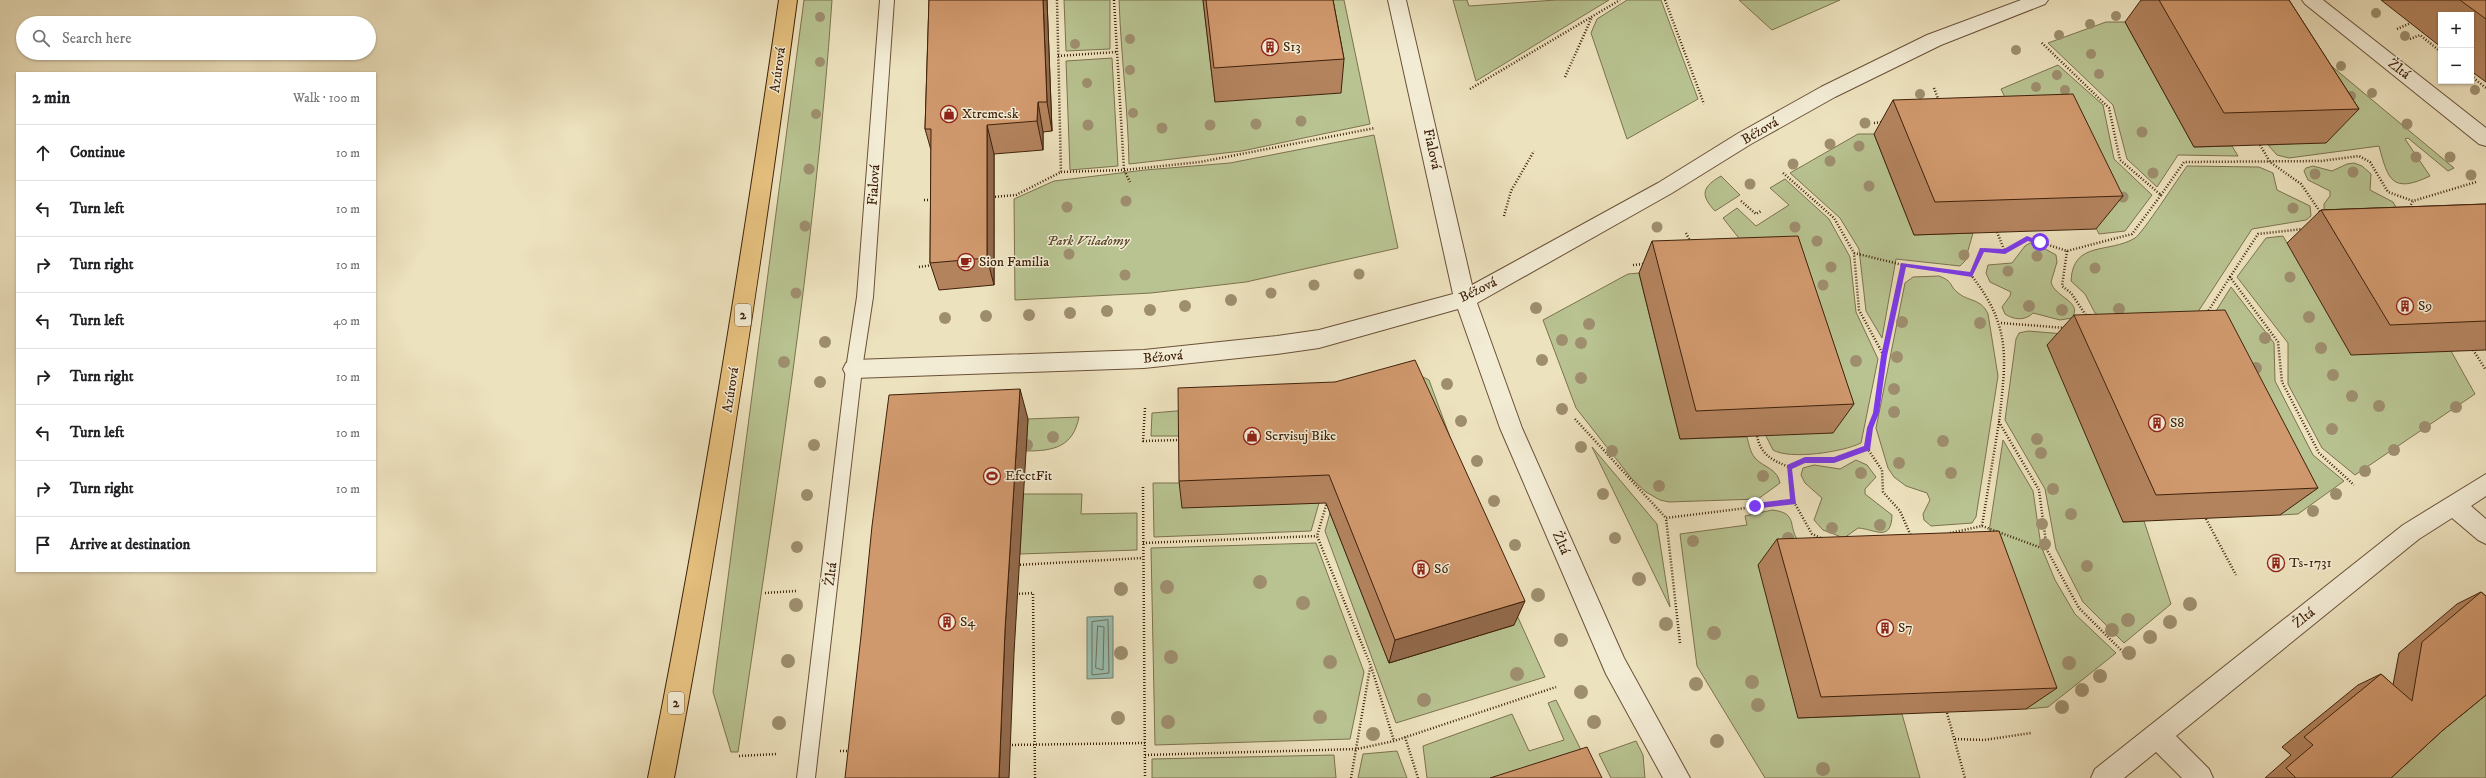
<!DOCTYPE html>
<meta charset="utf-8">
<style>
:root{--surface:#fff;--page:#f2f2f2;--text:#202124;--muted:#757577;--line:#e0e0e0}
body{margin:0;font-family:"IM FELL DW Pica",serif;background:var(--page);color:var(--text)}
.controls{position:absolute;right:12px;top:12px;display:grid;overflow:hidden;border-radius:0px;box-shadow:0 1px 3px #0004}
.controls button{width:36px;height:36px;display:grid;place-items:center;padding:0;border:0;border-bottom:1px solid var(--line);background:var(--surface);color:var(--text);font:20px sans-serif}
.stop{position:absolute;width:12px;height:12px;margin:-9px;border:3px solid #7c3aed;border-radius:50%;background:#fff}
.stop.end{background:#7c3aed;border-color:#fff;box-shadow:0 1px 4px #0008}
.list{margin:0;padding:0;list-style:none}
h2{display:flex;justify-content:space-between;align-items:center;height:52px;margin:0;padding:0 16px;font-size:17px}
h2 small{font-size:13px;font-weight:400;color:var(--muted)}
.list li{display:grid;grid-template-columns:26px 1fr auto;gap:12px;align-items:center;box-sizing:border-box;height:56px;padding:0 16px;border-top:1px solid var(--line)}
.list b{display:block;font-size:15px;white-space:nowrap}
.list em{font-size:13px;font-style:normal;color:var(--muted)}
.icon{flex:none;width:22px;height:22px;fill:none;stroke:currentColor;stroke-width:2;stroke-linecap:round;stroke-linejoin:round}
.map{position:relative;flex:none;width:2486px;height:778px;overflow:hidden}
.search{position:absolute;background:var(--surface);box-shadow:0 1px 3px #0004;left:16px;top:16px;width:360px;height:44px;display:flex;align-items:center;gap:10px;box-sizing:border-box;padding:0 14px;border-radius:22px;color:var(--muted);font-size:15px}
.panel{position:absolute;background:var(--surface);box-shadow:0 1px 3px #0004;left:16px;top:72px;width:360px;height:500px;border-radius:0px}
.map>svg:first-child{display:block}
.green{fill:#b8c391;stroke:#7c724e}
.water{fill:#99beb0;stroke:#757f6e}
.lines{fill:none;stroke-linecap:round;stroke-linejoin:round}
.shore{stroke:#6c705d;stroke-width:1}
.service-casing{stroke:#6a5137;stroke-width:2}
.minor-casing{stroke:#6a5137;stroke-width:2}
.primary-casing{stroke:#3f210a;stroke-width:2}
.path{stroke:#3f210a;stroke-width:2.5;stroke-dasharray:1 2;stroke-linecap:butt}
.service{fill:#f3ecd5;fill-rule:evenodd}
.minor{fill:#f3ecd5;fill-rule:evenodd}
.primary{fill:#e6c17f;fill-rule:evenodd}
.tree{fill:#9e8e6e}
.wall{fill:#b3835e;stroke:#3f210a}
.shaded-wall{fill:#926a4c;stroke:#3f210a}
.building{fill:#d0986d;stroke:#3f210a}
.route{fill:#7c3aed}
.labels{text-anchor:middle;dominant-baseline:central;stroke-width:3;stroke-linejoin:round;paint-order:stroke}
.shield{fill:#f3ecd5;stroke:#755e47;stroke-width:1}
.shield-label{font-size:13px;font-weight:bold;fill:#3f210a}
.poi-label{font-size:14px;fill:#3f210a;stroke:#f3ecd5;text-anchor:start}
.street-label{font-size:14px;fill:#3f210a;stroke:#f3ecd5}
.park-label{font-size:14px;font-style:italic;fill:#5d4a2c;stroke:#f3ecd5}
</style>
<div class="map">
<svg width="2486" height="778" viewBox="0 0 2486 778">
<rect width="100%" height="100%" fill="#ede2be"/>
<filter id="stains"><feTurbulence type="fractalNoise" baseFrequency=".005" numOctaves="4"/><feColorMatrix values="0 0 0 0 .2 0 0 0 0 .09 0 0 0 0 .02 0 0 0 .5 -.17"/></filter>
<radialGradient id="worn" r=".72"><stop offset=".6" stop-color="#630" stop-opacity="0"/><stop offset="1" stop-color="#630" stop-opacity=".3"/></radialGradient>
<path class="green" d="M804,0H832C815,252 774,502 738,752H731L713,692Z
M1064,0H1110V49L1066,51Z
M1119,0H1203L1215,102L1324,0H1344L1370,124L1242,151L1129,164C1128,109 1121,55 1119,0Z
M1453,0H1467L1469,6L1556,0H1609L1476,81Z
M1627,0H1661L1698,99L1627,139L1591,33L1597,19Z
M1739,0H1840L1772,30Z
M2252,0L2454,168L2448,171L2408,138L2405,139L2430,176C2392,194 2388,180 2379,146L2289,158L2277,155L2268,145L2325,142Z
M2106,22H2125L2194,147L2232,146L2238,156L2178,155L2157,187L2127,159L2113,105L2048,43Z
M1112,58L1118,166L1070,170L1066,61Z
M2058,65L2103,105L2114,159L2152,195L2125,231L2099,234L2048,128L2020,129L2001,89Z
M1858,134H1874L1914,235L1973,233L1965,261L1960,266L1896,259L1882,338L1866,311L1859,249L1840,218L1790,173Z
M1374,135L1398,248L1246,282L1151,293L1015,300L1014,199L1054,181L1145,170L1230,163Z
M2354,163L2362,166L2371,174L2370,190L2393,202L2397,209L2324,210V204L2330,196V191L2308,180L2304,171L2306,168L2313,166L2332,171L2347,164Z
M2187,166L2259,167L2273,173L2277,190L2310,206L2311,216L2306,220L2252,229L2190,324L2100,316L2095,313L2085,294L2071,281C2073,240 2109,254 2135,238C2142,234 2179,177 2187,166Z
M1721,176L1740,195L1715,211C1700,195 1702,187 1721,176Z
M1785,179L1829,219L1850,257L1856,312L1878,359L1861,443C1843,452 1790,460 1773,450L1766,436L1750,269L1738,237L1723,218L1737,208L1756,226L1789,205L1770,188Z
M2283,236L2287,243L2451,351L2475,394L2355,475L2322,448L2288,384V343L2237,277L2266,238Z
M2030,243L2038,245L2056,255L2057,262L2051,282C2055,298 2083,301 2072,318L2060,320L2033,313C2025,321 2014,320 2005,314L2002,307L2010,296L2011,292L1990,282L1986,273L1988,265L2012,263L2025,246Z
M1639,273L1680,439L1747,437C1749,444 1750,452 1755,458C1764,468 1777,468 1780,483L1758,499L1669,502L1660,500L1646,492L1632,479L1576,408L1543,320L1628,274Z
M1939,276C1954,282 1948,284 1957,292C1968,302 1981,298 1988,314L1998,376L1976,517L1972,523L1931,526L1924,520L1923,514L1930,500L1927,493L1906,486L1894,477L1888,468L1876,428L1905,283L1913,277Z
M2231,287L2274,343L2275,381L2313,455L2344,481L2298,514L2280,515L2192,341L2201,335Z
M2028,331L2100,337L2123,522L2144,521L2171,604L2124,643L2083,602L2056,549L2045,489L2005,420L2016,339L2019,333Z
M1421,376L1429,380L1510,600L1545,677L1396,723L1325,531L1330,513L1389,663Z
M1213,408L1180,436H1151L1152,413Z
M1079,417C1073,447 1054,451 1026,451L1028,419Z
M2003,440L2033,491L2041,546L2055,580L2075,614L2116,653L2048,707L2026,709L1963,539L1989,532Z
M1592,447L1657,524L1670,607Z
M1856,460L1867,465L1876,477L1865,489V494L1892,515C1891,543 1875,529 1858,528L1844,538L1823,530L1814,520L1822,498L1805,483L1801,475L1803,468L1814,465L1840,469Z
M1153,483H1181L1319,503L1311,531L1154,537Z
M1023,494H1082L1081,514L1137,513V550L1020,554Z
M1772,510C1800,513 1786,527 1800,543L1798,718L1902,714L1920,778H1765L1697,666L1680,534L1747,525L1745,516Z
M1316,543L1364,672L1350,739L1155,745L1151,548Z
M2486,687V778H2377Z
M1556,700L1595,778H1427L1423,746L1512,714L1529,751L1564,740L1548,703Z
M1636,741L1643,755L1645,778H1611L1599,754Z
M1397,751L1407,778H1358L1363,754Z
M1334,755L1336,778H1152V759Z"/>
<path class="water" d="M1113,616V678L1087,679V617Z"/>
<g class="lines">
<path class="shore" d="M1108,620L1109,673L1092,675V622Z
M1098,626L1104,627L1103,670L1096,668Z"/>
<g class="service-casing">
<path id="service" d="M880,0H894L873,297L862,369L815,778H797L846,369L857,297Z"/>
</g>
<g class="minor-casing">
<path id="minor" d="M1388,0H1406L1472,285L1658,183L1737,134L1821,87L1927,35L2021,0H2048L2045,4L1941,45L1835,97L1751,144L1672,193L1477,303L1522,428L1624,658L1690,778H1663L1606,674L1500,428L1458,309L1319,348L1277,354L1144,368L854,378L846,375L843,369L846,363L854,360L1144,350L1277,336L1319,330L1453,294Z
M2302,0H2323L2486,128V146L2479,144L2305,4Z
M2486,474V496L2471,506L2486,519V544L2478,540L2452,518L2419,539L2176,736L2209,769L2213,778H2182L2156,752L2124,778H2091L2095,769L2403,525Z"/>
</g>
<g class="primary-casing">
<path id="primary" d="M779,0H797C762,260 723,520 674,778H648C700,520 741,260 779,0Z"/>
</g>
<path class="path" d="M1114,0L1124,170L1130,182
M1665,0L1704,104
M2397,29L2413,22
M2410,39L2420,35L2441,52
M1058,56L1116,52
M2471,76L2486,88
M1565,77L1592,17
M1934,88L1939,101
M1470,89L1620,0
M1874,123L1884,122
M2260,145L2270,162L2301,184L2321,213
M1061,172L1124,170L1200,162L1375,128
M1783,173L1834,218L1854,253L1859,310L1884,356L1876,413L1870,428L1867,448L1834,460H1805L1789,467
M2161,195L2184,162L2321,161L2359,156L2370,162L2388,192L2413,201
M992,197L1016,195L1061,172L1057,0
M924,200H933
M1741,201L1756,214L1761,211
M2408,210L2413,201L2476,182
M1504,216L1511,191L1534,151
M1997,232L2005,252
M1686,233L1690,241
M2067,251L2062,286L2071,293L2087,317
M1854,253L1903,265
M1633,265L1644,264
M919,267L933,265
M1971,275L1982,249L2005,252L2027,238L2067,251L2132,234L2161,195L2120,160L2109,108L2041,42
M2230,277L2258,234L2303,229
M2207,313L2230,277L2278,342L2282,382L2319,453L2354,485
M2001,323L2066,328
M2473,350L2486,370
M1884,354L1903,265L1971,275C2012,327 2006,359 1999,422
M1145,408L1143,441L1180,440
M1575,419L1666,518
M1867,448L1882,470L1883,492L1900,511L1911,536
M1143,487L1145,778
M1327,502L1317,536L1371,666L1394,741
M1794,502L1812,534L1823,539
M2206,519L2236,575
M1982,526L2047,550
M1950,533L1982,526L1999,422L2039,490L2047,550L2079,608L2127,656
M1143,543L1317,536
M1017,565L1143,558
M765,593L796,591
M1016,594L1033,593L1035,778
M1680,643L1666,518L1794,502L1789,467C1772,460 1761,455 1757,436
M1947,713L1965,778
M1405,737L1418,778
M1955,739L1984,740L2031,733
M1009,745L1145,743
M840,751H851
M1145,755L1357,749L1394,741L1556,687
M739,756L777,754
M1351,778L1370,668"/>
<use href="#service" class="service"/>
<use href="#minor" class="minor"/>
<use href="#primary" class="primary"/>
</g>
<g class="tree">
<circle cx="2376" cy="13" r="5"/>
<circle cx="2116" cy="16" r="5"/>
<circle cx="820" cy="17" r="5"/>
<circle cx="2090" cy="24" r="5"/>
<circle cx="2059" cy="35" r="5"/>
<circle cx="2405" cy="36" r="5"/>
<circle cx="1130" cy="39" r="5"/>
<circle cx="1075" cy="44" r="5"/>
<circle cx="2016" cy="50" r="5"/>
<circle cx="2091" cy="54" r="5"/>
<circle cx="820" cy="62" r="5"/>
<circle cx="2341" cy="66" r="5"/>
<circle cx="1130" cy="70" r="5"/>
<circle cx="2099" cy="74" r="5"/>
<circle cx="2057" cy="75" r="5"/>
<circle cx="1087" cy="83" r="5"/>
<circle cx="2036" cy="87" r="5"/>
<circle cx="2065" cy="90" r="5"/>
<circle cx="2475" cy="90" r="5"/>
<circle cx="2372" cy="93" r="5"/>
<circle cx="1920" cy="94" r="5"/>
<circle cx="2351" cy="96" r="5"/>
<circle cx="1133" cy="113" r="5"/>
<circle cx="816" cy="114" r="5"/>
<circle cx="1301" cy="121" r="5.5"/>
<circle cx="1865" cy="123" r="5.5"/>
<circle cx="1256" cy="124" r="5.5"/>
<circle cx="2407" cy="124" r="5.5"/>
<circle cx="1088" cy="125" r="5.5"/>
<circle cx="1210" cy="125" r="5.5"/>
<circle cx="1162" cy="128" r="5.5"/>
<circle cx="2142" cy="132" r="5.5"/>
<circle cx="1830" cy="144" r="5.5"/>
<circle cx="1859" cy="146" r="5.5"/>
<circle cx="2416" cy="157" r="5.5"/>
<circle cx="2450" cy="157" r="5.5"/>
<circle cx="1830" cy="161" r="5.5"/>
<circle cx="1793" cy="164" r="5.5"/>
<circle cx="809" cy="169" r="5.5"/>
<circle cx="2353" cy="172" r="5.5"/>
<circle cx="2153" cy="173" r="5.5"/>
<circle cx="2315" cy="174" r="5.5"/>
<circle cx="2471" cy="175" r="5.5"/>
<circle cx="1750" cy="184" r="5.5"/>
<circle cx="1869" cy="186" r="5.5"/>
<circle cx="2123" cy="197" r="5.5"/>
<circle cx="1126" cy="201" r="5.5"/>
<circle cx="1067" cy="207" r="5.5"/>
<circle cx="2293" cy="208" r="5.5"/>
<circle cx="805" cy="226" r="5.5"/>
<circle cx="1657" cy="227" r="5.5"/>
<circle cx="1795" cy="227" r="5.5"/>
<circle cx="1817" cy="241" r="5.5"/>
<circle cx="1069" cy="254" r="5.5"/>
<circle cx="1964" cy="255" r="5.5"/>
<circle cx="2037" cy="256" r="5.5"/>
<circle cx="1831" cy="267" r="5.5"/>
<circle cx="2095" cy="268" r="5.5"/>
<circle cx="2008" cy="271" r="5.5"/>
<circle cx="1359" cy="274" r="5.5"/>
<circle cx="1125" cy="275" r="5.5"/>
<circle cx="2290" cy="277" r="5.5"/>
<circle cx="1314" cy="285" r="5.5"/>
<circle cx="1823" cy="285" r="5.5"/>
<circle cx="796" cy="293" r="5.5"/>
<circle cx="1271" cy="293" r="5.5"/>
<circle cx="1231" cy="300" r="6"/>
<circle cx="1185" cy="306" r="6"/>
<circle cx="2029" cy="306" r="6"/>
<circle cx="1536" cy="308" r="6"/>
<circle cx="2119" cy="309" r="6"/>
<circle cx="1150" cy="310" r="6"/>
<circle cx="2062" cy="310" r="6"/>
<circle cx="1107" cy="311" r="6"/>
<circle cx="1070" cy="313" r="6"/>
<circle cx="1029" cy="315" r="6"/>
<circle cx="986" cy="316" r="6"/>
<circle cx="2309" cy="317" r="6"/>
<circle cx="945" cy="318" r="6"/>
<circle cx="1902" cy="322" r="6"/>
<circle cx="1980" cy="323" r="6"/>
<circle cx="1589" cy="324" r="6"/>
<circle cx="2265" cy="338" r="6"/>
<circle cx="1562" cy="340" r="6"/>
<circle cx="825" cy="342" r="6"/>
<circle cx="1581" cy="343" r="6"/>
<circle cx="2321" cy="348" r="6"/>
<circle cx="1897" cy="357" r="6"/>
<circle cx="1542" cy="360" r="6"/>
<circle cx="1856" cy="361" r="6"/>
<circle cx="784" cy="362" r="6"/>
<circle cx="2256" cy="368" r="6"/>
<circle cx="2333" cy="375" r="6"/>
<circle cx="1581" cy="378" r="6"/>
<circle cx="820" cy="382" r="6"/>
<circle cx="1447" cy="384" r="6"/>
<circle cx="1894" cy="389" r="6"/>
<circle cx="2352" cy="396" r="6"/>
<circle cx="2379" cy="406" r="6"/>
<circle cx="2456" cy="407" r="6"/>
<circle cx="1562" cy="409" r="6"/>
<circle cx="1894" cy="412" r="6"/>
<circle cx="1461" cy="421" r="6"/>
<circle cx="2425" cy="427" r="6"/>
<circle cx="2332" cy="429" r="6"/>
<circle cx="1053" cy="437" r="6"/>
<circle cx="2037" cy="439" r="6"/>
<circle cx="1943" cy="441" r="6"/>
<circle cx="814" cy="445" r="6"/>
<circle cx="1027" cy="445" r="6"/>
<circle cx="1581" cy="447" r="6"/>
<circle cx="2394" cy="450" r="6"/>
<circle cx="1612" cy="451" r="6"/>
<circle cx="2041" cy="453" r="6"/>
<circle cx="1477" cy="461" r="6"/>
<circle cx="1899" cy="463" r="6"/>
<circle cx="2365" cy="471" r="6"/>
<circle cx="1861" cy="473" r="6"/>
<circle cx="1951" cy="473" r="6"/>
<circle cx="1763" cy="476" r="6"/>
<circle cx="1659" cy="486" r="6"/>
<circle cx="2053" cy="489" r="6"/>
<circle cx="1603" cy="494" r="6"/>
<circle cx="2336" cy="494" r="6"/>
<circle cx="807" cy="495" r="6"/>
<circle cx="1494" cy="501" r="6"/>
<circle cx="2313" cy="511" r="6"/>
<circle cx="2071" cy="514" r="6"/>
<circle cx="2042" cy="524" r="6"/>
<circle cx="1880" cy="525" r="6"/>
<circle cx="1832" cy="528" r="6"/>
<circle cx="1615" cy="538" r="6"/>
<circle cx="1788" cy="538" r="6"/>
<circle cx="1693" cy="541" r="6"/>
<circle cx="2045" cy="544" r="6"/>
<circle cx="1515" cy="545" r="6"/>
<circle cx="797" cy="547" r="6"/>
<circle cx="2087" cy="566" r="6"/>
<circle cx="1639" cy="579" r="7"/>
<circle cx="1260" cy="582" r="7"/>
<circle cx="1167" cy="587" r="7"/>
<circle cx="1121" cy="589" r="7"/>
<circle cx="1538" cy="595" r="7"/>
<circle cx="1303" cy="603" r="7"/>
<circle cx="2190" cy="604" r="7"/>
<circle cx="796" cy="605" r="7"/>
<circle cx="2128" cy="620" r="7"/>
<circle cx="2170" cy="622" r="7"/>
<circle cx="1666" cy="624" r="7"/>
<circle cx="2112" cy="630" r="7"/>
<circle cx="1714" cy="633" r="7"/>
<circle cx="2150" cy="637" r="7"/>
<circle cx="1561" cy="640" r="7"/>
<circle cx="1121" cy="653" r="7"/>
<circle cx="2129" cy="653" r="7"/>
<circle cx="1171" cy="657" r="7"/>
<circle cx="788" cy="661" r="7"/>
<circle cx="1330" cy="662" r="7"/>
<circle cx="2069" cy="663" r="7"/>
<circle cx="1517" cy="674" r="7"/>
<circle cx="2100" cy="676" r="7"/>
<circle cx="1752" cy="682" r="7"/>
<circle cx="1696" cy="684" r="7"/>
<circle cx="2082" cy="690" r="7"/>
<circle cx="1581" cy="692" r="7"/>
<circle cx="1424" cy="700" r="7"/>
<circle cx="1758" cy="705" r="7"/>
<circle cx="2062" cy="707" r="7"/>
<circle cx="1320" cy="717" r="7"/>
<circle cx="1118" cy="718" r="7"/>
<circle cx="1168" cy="722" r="7"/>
<circle cx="1594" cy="722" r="7"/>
<circle cx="779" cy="723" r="7"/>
<circle cx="1373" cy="734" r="7"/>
<circle cx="1717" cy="741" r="7"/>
<circle cx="1823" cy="769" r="7"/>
</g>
<path class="wall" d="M929,0H1047L1052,131L1043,132V150L994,154V285L939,290L930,263L931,150L925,129Z
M1203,0H1333L1344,59L1341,93L1215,102Z
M2141,0H2289L2359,109L2326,143L2194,147L2125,22Z
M2381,0H2486V82L2471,71V15H2441V47Z
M1893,100L2123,196L2096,229L1914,235L1874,134Z
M2486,204V350L2351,355L2287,243L2321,210Z
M1652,241L1854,404L1833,433L1680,439L1639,273Z
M2074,315L2318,488L2280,515L2123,522L2047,345Z
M1335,382L1514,625L1389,663L1326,503L1182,508L1179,481Z
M1777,539L2057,688L2026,709L1798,718L1758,565Z
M2481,592L2486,596V695L2442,731L2391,778H2265L2291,755L2282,747L2358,685L2381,674L2393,685L2399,653L2457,604Z"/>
<path class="shaded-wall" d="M1043,0H1047L1052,131L1047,102Z
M1038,102L1043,132V150L1037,121Z
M987,125L994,154V285L987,258Z
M1020,389L1028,419L1014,653L1009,778H999L1005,630Z
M1525,601L1514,625L1389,663L1395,640Z"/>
<path class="building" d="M929,0H1043L1047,102H1038L1037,121L987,125V258L930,263L931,129H925Z
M1206,0H1333L1344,59L1214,68Z
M2159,0H2289L2359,109L2224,113Z
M2460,0H2486V19Z
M2073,94L2123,196L1935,202L1893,100Z
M2486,204V321L2390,325L2321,210Z
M1798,236L1854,404L1696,411L1652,241Z
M2225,310L2318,488L2156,495L2074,315Z
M1415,360L1525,601L1395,640L1329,475L1179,481L1178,388L1335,382Z
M1020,389L1005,630L999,778H845L861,636L872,526L889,395Z
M1999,531L2057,688L1821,697L1777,539Z
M2481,592L2486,596V695L2442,731L2391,778H2296L2286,768L2313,745L2304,737L2381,674L2412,701L2422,642Z
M1587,747L1602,778H1490Z"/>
<path class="route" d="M2027,236L2043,242L2040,245L2028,241L2005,254L1984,252L1972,277L1906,267L1887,356L1879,413L1873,428L1870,450L1834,463H1805L1792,469L1796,504L1753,509L1752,506L1755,503L1790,499L1787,465L1805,457H1834L1864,446L1867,428L1873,413L1881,356L1901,263L1970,272L1980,248L2004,249Z"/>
<defs>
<g id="building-ring" transform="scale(0.9)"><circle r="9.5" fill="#f3ecd5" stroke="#8f2418" stroke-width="1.5"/><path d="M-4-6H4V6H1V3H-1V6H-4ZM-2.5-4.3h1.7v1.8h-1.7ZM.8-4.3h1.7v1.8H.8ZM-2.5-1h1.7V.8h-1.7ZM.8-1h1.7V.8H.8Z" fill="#8f2418"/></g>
<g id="shop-ring" transform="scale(0.9)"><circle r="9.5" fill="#f3ecd5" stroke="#8f2418" stroke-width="1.5"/><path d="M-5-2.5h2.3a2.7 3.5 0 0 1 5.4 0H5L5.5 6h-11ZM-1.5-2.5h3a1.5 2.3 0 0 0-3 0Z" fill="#8f2418"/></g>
<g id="cafe-ring" transform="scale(0.9)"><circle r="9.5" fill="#f3ecd5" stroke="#8f2418" stroke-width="1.5"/><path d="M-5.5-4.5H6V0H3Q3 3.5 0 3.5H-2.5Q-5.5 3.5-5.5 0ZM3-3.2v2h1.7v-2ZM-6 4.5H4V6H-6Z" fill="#8f2418"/></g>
<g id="stadium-ring" transform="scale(0.9)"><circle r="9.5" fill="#f3ecd5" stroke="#8f2418" stroke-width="1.5"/><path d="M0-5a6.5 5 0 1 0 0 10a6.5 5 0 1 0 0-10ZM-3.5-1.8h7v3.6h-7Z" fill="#8f2418"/></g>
</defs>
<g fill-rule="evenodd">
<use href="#building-ring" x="1270" y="47"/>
<use href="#shop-ring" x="949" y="114"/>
<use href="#cafe-ring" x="966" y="262"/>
<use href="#building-ring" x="2405" y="306"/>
<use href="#building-ring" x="2157" y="423"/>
<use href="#shop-ring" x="1252" y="436"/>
<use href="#stadium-ring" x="992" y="476"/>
<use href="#building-ring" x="2276" y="563"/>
<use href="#building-ring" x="1421" y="569"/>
<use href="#building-ring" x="947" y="622"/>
<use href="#building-ring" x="1885" y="628"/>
</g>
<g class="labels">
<g class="shield">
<rect x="735" y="304" width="16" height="22" rx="3"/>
<rect x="668" y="692" width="16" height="22" rx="3"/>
</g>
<g class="shield-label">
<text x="743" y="315">2</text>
<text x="676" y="703">2</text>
</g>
<g class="poi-label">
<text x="1283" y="47">S13</text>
<text x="962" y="114">Xtreme.sk</text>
<text x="979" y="262">Sion Familia</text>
<text x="2418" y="306">S9</text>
<text x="2170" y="423">S8</text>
<text x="1265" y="436">Servisuj Bike</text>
<text x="1005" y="476">EfectFit</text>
<text x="2289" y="563">Ts-1731</text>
<text x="1434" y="569">S6</text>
<text x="960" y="622">S4</text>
<text x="1898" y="628">S7</text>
</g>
<g class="street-label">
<text transform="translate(2399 69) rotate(38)">Žltá</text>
<text transform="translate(778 70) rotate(-82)">Azúrová</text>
<text transform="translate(1760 131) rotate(-30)">Béžová</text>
<text transform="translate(1432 149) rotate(78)">Fialová</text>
<text transform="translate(874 185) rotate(-86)">Fialová</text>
<text transform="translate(1478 290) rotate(-26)">Béžová</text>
<text transform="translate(1163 357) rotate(-5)">Béžová</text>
<text transform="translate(731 390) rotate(-81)">Azúrová</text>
<text transform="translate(1561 543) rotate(66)">Žltá</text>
<text transform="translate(831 574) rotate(-83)">Žltá</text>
<text transform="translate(2304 618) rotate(-39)">Žltá</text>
</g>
<g class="park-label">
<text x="1088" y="241">Park Viladomy</text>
</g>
</g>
<rect width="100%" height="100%" filter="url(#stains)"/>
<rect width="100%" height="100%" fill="url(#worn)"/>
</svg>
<div class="controls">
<button>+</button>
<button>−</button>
</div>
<div class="stop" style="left:2040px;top:242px"></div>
<div class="stop end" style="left:1755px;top:506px"></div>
<div class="search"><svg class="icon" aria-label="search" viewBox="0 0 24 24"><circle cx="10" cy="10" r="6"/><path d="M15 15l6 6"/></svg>Search here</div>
<section class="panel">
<h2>2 min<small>Walk · 100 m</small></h2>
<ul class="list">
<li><svg class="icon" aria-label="ahead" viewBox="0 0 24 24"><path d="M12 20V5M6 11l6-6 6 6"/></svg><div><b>Continue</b></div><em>10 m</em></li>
<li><svg class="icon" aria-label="left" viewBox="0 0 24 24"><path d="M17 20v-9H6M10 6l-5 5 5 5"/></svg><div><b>Turn left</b></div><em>10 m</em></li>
<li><svg class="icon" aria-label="right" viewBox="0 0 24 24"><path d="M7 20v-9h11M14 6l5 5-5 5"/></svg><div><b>Turn right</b></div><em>10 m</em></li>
<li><svg class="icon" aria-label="left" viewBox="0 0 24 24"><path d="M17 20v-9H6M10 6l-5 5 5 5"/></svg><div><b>Turn left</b></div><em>40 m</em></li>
<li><svg class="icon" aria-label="right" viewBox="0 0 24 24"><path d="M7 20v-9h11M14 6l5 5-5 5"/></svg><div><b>Turn right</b></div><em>10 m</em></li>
<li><svg class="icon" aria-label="left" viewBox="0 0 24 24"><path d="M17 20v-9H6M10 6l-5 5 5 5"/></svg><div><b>Turn left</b></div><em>10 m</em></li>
<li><svg class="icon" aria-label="right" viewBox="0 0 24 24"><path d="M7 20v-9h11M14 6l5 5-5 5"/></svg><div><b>Turn right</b></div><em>10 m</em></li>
<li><svg class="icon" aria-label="arrive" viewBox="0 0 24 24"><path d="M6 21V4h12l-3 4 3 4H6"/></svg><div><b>Arrive at destination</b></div></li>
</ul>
</section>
</div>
